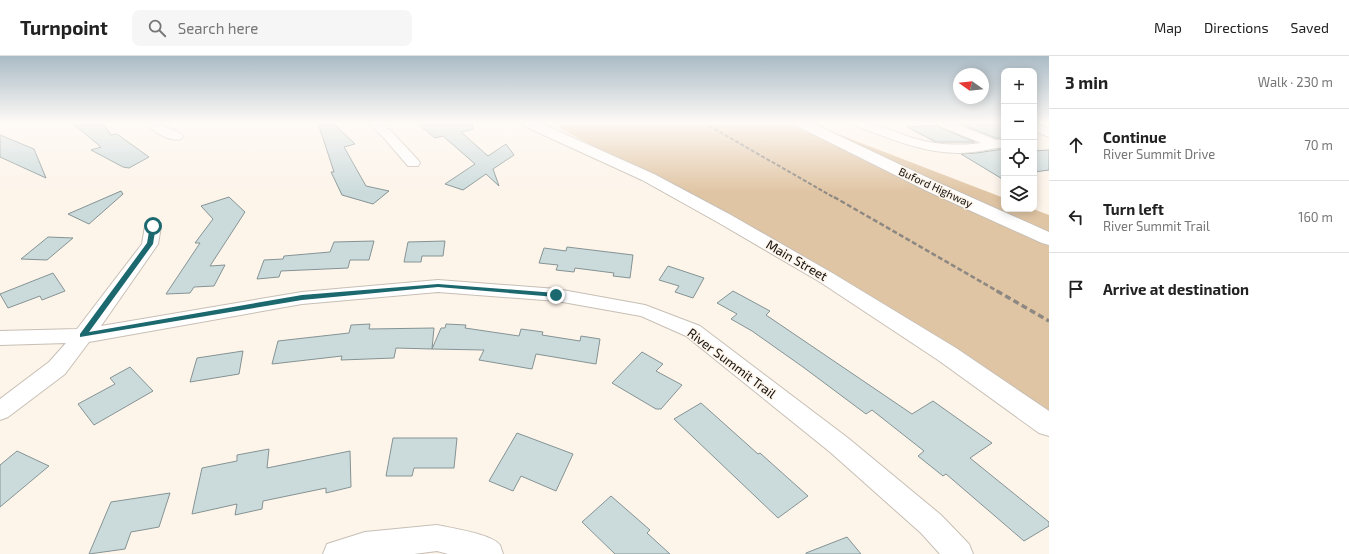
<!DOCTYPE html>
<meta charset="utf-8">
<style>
:root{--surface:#fff;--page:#f6f6f6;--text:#222;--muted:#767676;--line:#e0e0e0}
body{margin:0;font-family:"Exo 2",sans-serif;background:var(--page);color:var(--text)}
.controls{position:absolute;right:12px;top:12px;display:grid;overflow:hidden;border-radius:8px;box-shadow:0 2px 10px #0003}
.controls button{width:36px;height:36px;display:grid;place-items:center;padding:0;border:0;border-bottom:1px solid var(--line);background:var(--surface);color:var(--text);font:20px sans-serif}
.compass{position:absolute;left:953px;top:12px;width:36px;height:36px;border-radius:50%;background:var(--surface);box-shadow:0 2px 10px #0003;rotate:285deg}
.stop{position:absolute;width:12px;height:12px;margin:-9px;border:3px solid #1c686f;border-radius:50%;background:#fff}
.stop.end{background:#1c686f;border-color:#fff;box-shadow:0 1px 4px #0008}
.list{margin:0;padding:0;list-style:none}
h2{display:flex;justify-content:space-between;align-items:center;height:52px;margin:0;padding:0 16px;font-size:17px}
h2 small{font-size:13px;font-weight:400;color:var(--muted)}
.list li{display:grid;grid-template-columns:26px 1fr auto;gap:12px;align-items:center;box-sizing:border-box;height:72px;padding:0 16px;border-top:1px solid var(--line)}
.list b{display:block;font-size:15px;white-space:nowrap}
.list p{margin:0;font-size:13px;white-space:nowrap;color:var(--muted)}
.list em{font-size:13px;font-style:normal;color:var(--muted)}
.icon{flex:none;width:22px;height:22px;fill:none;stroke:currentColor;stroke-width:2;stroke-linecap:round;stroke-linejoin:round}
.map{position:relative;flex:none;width:1049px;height:498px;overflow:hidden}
header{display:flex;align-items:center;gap:24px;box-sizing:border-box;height:56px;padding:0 20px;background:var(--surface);border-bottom:1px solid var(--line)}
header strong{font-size:19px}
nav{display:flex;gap:22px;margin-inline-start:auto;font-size:14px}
.search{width:280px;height:36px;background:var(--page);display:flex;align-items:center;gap:10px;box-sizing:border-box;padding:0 14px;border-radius:8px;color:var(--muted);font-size:15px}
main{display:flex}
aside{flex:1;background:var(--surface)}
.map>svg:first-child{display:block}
.green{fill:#e0c5a4}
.building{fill:#cbdbdc;stroke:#859394}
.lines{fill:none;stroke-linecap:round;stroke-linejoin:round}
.minor-casing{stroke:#c7bfb5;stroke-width:2}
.tertiary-casing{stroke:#c7bfb5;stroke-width:2}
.primary-casing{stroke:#c7bfb5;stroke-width:2}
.minor{fill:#fff;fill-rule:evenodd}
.tertiary{fill:#fff;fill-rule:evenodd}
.primary{fill:#fff;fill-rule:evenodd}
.rail-far2{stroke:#8e8882;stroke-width:2;stroke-dasharray:4 2;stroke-linecap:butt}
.rail-far1{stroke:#8e8882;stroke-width:2.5;stroke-dasharray:5 2.5;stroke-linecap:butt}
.rail{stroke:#8e8882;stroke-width:3.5;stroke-dasharray:6 3.5;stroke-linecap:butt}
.route{fill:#1c686f}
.labels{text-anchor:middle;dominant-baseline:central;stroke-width:3;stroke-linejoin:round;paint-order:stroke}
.far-street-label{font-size:11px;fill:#120f0c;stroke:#fdf4ea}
.street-label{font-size:13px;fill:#120f0c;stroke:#fdf4ea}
</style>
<header>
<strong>Turnpoint</strong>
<div class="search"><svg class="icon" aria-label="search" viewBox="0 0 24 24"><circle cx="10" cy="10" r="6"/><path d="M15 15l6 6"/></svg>Search here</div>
<nav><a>Map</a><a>Directions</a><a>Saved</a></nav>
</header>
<main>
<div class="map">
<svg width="1049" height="498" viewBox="0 0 1049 498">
<rect width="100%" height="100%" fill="#fdf4ea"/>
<path class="green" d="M576,67H809L1004,142V153H1033L1049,159V363L664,127L557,71Z"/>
<path class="building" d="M72,67H103L111,79L117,78L149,101L129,112L123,111L91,94L101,91Z
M329,67L337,71L355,88L344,91L366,130L389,135L373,148L342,139L331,116H334L319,70Z
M417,67H472L473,73L461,76L488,100L506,88L514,99L493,113L499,130L486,118L463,134L445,128L475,108L443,80L435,82Z
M997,67L1004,70V82H996L960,68Z
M938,69L939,71L975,86H936L907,71Z
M0,79L34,93L46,122L0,101Z
M1004,93V124L961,98L976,97Z
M1049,94V114L1034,116V95Z
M121,135L123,138L89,168L68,158Z
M229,141L245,156L210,210L225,209L214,230L194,231L190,237L166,238L200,187H195L213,163L201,150Z
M48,181L73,182L47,204L21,203Z
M374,185L369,204H350L348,212L281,215L279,221L257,223L264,204L283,203L284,200L330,196L334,186Z
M445,185L443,200H422L421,206H404L408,186Z
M567,191L633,199L630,222L613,220L614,217L575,212L574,216L556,214L558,209L539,207L544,192L566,195Z
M668,210L704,222L693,242L675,236L679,230L659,224Z
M53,217L65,235L42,244L40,240L8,252L0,238Z
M733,235L770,255L766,259L912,358L933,345L992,387L970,402L1049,466V470L1024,485L946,418L943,420L918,400L924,395L872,354L866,358L803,311L752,275L731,263L737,258L717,247Z
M370,268L369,273L434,272L432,293L396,292L394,302L341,304L342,300L272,308L278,285L349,277L351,269Z
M446,268L466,269L465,272L519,280L521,273L543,276L542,279L580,285L581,280L600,283L596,308L536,298L532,313L479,304L484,294L432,293L441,272H445Z
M243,295L239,318L190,326L197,302Z
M642,296L663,308L656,315L682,329L661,353H656L612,327Z
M130,311L153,335L94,369L78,348L115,328L110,322Z
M701,347L758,398L760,397L808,440L778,462L674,363Z
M517,377L573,398L556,435L521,420L513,435L489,425Z
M393,382H457L454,412H414L412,420H386Z
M269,393L267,412L350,395L351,431L326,437V432L263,445L262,453L235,459L237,448L192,458L202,412L237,405V399Z
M17,395L49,410L0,451V409Z
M170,437L159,471L131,476L125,493L89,498L111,446Z
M611,440L650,474L647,477L670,498H615L582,466Z
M847,481L861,498H806V497Z"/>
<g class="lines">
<g class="minor-casing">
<path id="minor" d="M146,67H159C166,73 178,73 183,80L181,83C170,86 153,76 146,67Z
M368,67H381L392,76L418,104L420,107L418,110H408L384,82Z
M854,67C875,65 893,76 913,82C935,89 958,90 981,87L940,70L938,67H954L996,84L1004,83V91C989,93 974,97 959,97C922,97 889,82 856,70Z
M1034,67L1049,73V81L1034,75Z
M153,165L159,167L161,170L158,188L101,270L302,236L438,224L557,233L645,249L700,270L848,382L941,459L969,488L973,498H940L921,477L830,396L686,280L641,260L557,245L438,236L302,248L89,286L65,318L8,361L0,364V343L49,306L66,287L0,289V275L77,273L142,188L145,170L147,167Z
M437,469C451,472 492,478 500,489C501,492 502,495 503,498H448L437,495L414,498H323L327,488L365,476Z"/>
</g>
<g class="tertiary-casing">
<path id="tertiary" d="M522,67H540L654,118L731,159L834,218L956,292L1049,355V380L1039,377L938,304L820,226L719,167L642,124L524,70Z"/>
</g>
<g class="primary-casing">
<path id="primary" d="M795,67H812L939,127L1049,176V189L1042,187L927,135L797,70Z"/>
</g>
<use href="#minor" class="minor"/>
<use href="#tertiary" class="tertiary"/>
<use href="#primary" class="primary"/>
<path class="rail-far2" d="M704,67L835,142"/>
<path class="rail-far1" d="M834,141L999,236"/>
<path class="rail" d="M997,235L1049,265"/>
</g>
<linearGradient id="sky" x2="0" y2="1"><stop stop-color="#aabbc6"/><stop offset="0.49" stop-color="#fefaf6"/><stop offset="1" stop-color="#fefaf6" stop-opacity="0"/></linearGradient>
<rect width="1049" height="136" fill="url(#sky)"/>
<path class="route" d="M153,168L156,170L153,188L89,276L302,239L438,228L556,237L560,239L556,241L438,231L302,244L80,281V278L147,187L150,170Z"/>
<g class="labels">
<g class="far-street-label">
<text transform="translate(936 131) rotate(25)">Buford Highway</text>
</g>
<g class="street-label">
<text transform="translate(797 204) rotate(30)">Main Street</text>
<text transform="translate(732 307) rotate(37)">River Summit Trail</text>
</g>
</g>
</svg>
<div class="controls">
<button>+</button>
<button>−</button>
<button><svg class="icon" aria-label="locate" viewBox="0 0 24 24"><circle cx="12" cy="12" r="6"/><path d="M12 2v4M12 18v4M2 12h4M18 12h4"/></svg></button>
<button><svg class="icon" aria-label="layers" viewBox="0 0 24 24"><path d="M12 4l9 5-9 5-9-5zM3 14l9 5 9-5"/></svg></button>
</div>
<svg class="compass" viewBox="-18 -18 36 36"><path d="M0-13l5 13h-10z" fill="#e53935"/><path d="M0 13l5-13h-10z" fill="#767676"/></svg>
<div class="stop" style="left:153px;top:170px"></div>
<div class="stop end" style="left:556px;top:239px"></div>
</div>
<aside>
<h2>3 min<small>Walk · 230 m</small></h2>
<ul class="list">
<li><svg class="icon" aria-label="ahead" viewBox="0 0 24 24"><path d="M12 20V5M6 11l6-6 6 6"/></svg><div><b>Continue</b><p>River Summit Drive</p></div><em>70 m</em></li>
<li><svg class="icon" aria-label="left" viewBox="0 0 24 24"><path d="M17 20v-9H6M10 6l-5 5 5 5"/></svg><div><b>Turn left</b><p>River Summit Trail</p></div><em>160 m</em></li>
<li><svg class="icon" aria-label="arrive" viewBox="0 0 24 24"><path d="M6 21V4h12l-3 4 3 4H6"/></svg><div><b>Arrive at destination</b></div></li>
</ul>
</aside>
</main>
